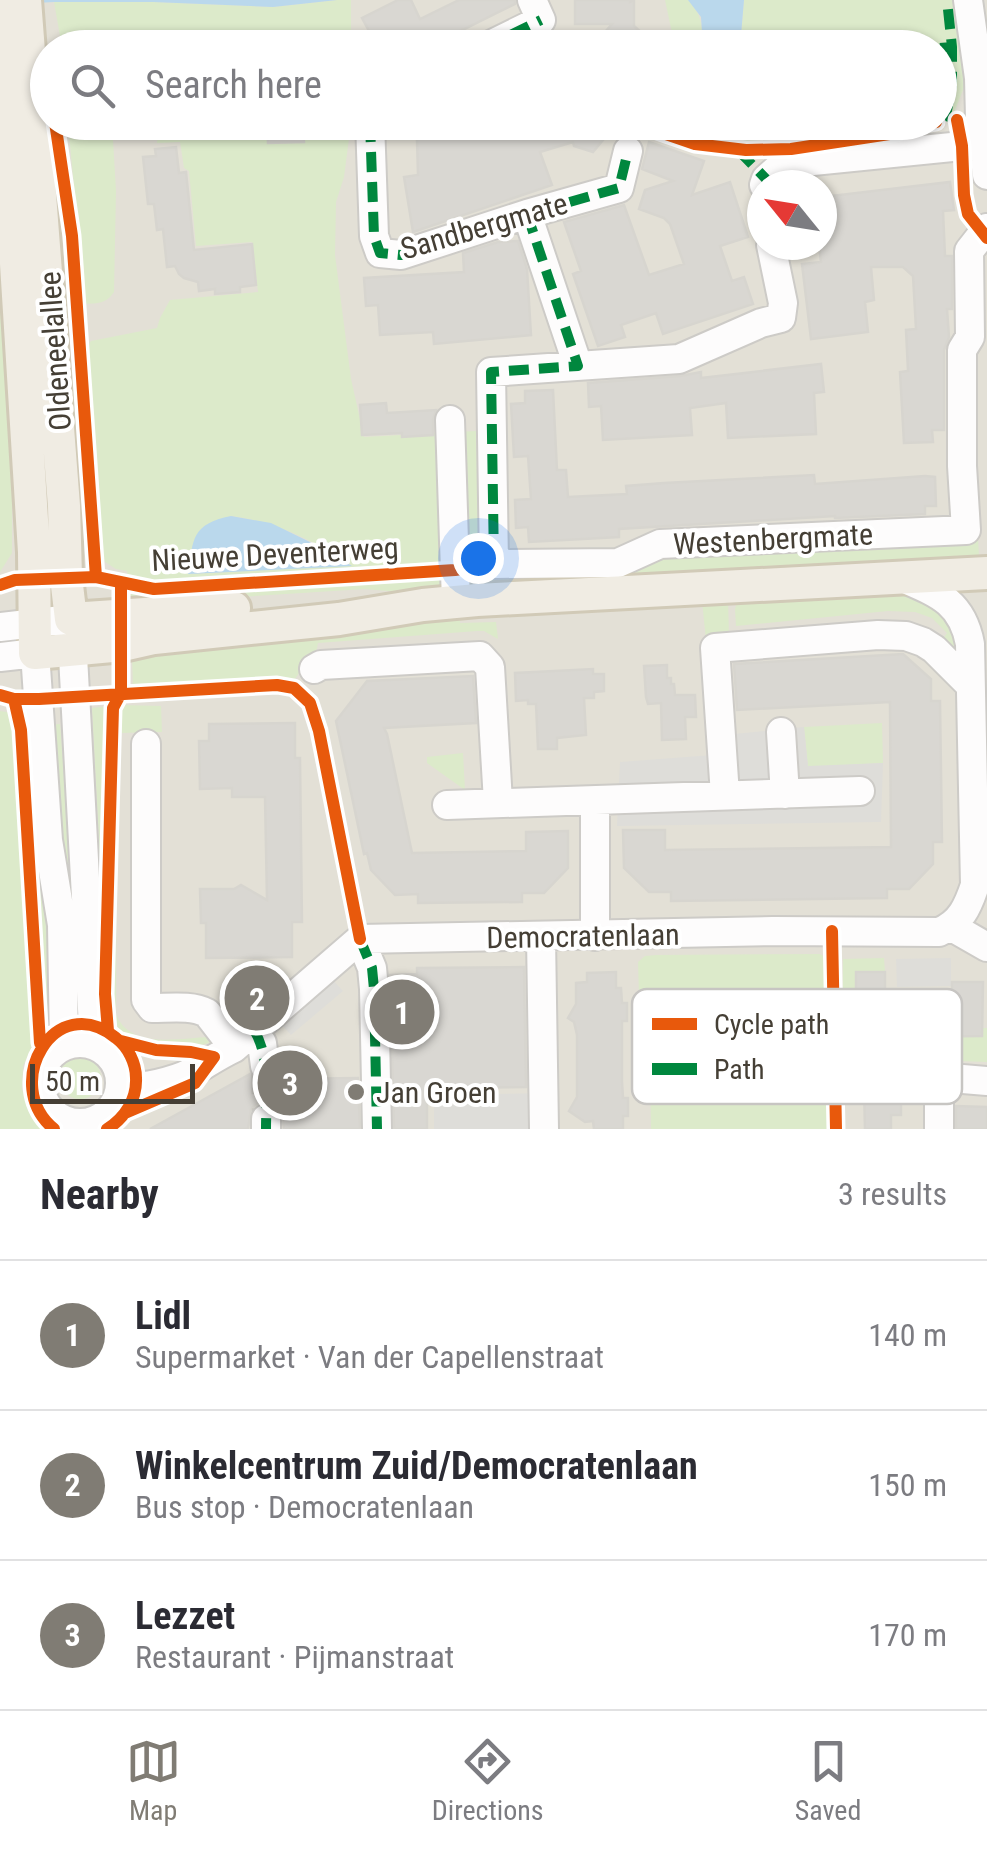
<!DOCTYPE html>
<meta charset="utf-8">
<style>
:root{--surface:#fff;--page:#f2f2f3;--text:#2b2b33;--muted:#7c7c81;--line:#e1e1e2;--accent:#807c74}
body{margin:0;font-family:"Roboto Condensed",sans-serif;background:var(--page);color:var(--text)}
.compass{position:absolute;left:747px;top:170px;width:90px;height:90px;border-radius:50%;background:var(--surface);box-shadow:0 2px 8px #0004;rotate:300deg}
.scale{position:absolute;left:30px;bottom:25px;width:165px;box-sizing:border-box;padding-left:10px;border:5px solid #453f35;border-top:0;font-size:28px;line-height:35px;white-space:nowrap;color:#453f35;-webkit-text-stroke:8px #fff;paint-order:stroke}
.you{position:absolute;left:478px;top:558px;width:35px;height:35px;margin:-25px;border:8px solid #fff;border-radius:50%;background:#1a73e8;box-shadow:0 0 0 15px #1a73e833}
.badge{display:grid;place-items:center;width:65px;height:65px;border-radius:50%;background:var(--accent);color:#fff;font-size:32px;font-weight:700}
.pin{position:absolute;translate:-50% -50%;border:5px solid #fff;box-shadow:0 2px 10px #0006}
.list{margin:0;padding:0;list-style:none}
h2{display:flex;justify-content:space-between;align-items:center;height:130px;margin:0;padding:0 40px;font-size:42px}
h2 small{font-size:32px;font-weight:400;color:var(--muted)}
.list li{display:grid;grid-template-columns:65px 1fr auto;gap:30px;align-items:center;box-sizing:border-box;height:150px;padding:0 40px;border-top:2px solid var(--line)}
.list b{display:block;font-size:38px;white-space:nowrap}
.list p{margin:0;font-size:32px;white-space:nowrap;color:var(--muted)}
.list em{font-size:32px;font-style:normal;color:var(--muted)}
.icon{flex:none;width:55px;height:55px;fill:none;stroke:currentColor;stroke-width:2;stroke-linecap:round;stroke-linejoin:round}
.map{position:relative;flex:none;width:987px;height:1129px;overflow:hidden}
.search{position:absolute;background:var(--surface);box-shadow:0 2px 8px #0004;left:30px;right:30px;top:30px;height:110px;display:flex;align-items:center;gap:25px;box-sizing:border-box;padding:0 35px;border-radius:55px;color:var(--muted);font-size:38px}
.sheet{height:580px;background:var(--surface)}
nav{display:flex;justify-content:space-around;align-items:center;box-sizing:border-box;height:140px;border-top:2px solid var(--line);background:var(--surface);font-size:28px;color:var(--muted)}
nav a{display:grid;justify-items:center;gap:5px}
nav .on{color:var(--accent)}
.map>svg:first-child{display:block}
.residential{fill:#e3e0d6;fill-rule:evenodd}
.green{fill:#dceaca;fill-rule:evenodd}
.parking{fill:#deddd9}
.water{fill:#bad8ec}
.building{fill:#d9d7d2;stroke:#d7d5cf;stroke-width:2.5}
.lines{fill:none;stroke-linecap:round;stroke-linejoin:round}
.minor-tunnel{stroke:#cdcbc5;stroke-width:28;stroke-dasharray:28 14;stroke-linecap:butt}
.minor-casing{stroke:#cdcbc7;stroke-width:32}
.major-casing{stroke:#d1cab7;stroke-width:38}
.minor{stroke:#fdfcfc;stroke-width:28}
.major{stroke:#f0ece3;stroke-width:32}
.quiet{stroke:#00873e;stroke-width:10;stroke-dasharray:20 10;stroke-linecap:butt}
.cycleway-casing{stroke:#fff;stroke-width:19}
.cycleway{stroke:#e8590c;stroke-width:12}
.poi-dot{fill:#807c74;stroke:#fff;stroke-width:4}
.labels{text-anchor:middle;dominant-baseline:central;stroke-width:8;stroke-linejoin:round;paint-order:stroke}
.street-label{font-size:30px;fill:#453f35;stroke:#fff}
.poi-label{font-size:30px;fill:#453f35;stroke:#fff;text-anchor:start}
.key{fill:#fff;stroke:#c7c5c2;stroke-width:2.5}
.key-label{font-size:28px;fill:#453f35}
</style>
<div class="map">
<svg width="987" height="1129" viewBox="0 0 987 1129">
<rect width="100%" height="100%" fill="#efeee9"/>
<path class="residential" d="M0,0H987V1129H0ZM48,48H940V122H48ZM762,185H822V245H762Z"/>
<path class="green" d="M337,0H351V47H250L249,37L107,35V47H62L54,2H153L273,7Z
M665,0H688C703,15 702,28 703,47H675Z
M744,0H962L969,75L953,115L940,117V48H740Z
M68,123H112L116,191L114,292C106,304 98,303 85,304Z
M262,123H351L344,177L336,202L335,255L351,379L364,437L476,431L482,557L450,563L160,581L128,575L127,571L116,569L102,560L99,551L87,348L91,341L157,328L160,318L170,300L258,292L252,242L196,246L189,171L184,168L180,142L157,143L158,133L262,129ZM231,516C277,522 313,540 350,565L189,574L191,553Z
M675,123H902C851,130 796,148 744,142C721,139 698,129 675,123Z
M0,229L12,466V553L0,572Z
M978,538L979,556L749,568L470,589L462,575L623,566L659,558Z
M449,577L445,592L422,594L365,589L131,604L130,591L154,593L210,591Z
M897,591L923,598L955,623L961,655L940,643L947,633L932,618L915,612L888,611L736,626L735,609L738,599Z
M728,598L729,636L706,640L702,601Z
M460,613V623L496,622L498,639L484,631H477L318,643L315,658L308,660L295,679L133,687L132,656Z
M121,705L161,706L162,732L117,733L116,1014C130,1050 179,1038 210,1037L209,1043C180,1052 149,1044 121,1036L113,1025L110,1014L109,967L114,798Z
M110,706L104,868L99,936V841L92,708Z
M33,710L50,903L51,1027L44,1021L28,744L24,713Z
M0,711L13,713L16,726L33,1008L34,1043L23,1066L22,1090L32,1113L42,1125V1129H0Z
M882,723L883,763L808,767L804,727Z
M60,724L70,853L81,911L70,977L50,725Z
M463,753L465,790L427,763V757Z
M820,954L827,958L825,1004L829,1129H651L650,1065L642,1064V998L639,994L638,962L645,956L656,955Z
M884,958L885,972L856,973V998H850V1024H885L886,1037H944L945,1034L981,1036L982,1028H987V1062L844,1057L842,1024L843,959Z
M59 1078a21 21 0 1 1 42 0a21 21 0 1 1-42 0Z"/>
<path class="parking" d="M804,727L808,766L883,763L881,822L617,826L620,762L713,755L734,734Z
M951,958V986L897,987L896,959Z
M331,978L343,991L291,1035L279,1022Z
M551,1093V1129H434V1095Z"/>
<path class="water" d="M0,0H337L273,7L153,2H54L0,5Z
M688,0H744L740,47H703L701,17Z
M231,516L271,523L314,544L352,566L188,574C193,538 192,524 231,516Z"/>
<path class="building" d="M398,0H411L420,19L459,0H515V4L426,48L420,37L399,48H335L369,31L362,18Z
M575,0H630V2L634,0V26L659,48H591L612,24H575Z
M267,122H303L304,142L268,143Z
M408,122H618L593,152L574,146L573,142L540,152L552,185L413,232L404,177L418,175L417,140Z
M649,142L704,161L692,195L730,182L748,237L720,246L732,281L744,277L753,304L663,334L656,313L621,325L625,337L598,346L573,274L581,271L564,222L624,205L649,275L684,264L670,224L664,218L639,209L645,190L673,181L642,169Z
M176,147L179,173L186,172L194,250L252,244L256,285L240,287V292L215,294V289L199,291L198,282L184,278L179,274L175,266L167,267L163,229L157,230L154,204H148L143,157L156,156L155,149Z
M950,182L954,210L943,211L945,256H952V309H947L949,337L944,350V430H932L933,442L904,443L900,372L908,371L906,330L916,329L913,276L903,267H871L874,300L865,302L868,332L811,339L802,264L821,262L819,246H822V197Z
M518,241L527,269L531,335L434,344L433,332L380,335L378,305L366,306L364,278L464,272L463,253L498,242Z
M821,364L824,392L814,393L816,434L728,438L726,403L690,408L692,435L603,440L601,406L589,407L588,383L680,376L701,372V378Z
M553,390L557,470H566L568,497L627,494L626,486L664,483L814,475L815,484L925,476L935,477L936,506H925V514L835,518V516L619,529V537L529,542L528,527L516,528L515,500L531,499L528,456L514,457L511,404L525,403V391Z
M386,403L387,413L436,410L433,420V435L402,437V433L362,435L360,405Z
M903,654L931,679V701H940L942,842H933V864L909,889H887V898L671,901V892H649L624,868L623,830H665V850L891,847L890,702L737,710L734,664Z
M667,665V678H671V684H674L675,695H695L696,717H685L686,739L662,740L661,703L648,704L646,697L644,666Z
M593,669V674H604V691L594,692V698H584L586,735L557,738V749H538L536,704H528V700L516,701L515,673Z
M473,676L476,723L384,728L387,734L412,853L526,851V832L568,831V868L544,893H522V902L418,903V894L395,895L371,870L367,853L364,854L336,721L367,681Z
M295,723V758H300L302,922H292V957L206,958V923H201L200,889H234L241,885L267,900L265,797H232V788L200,789L199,741H209V724Z
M524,967L526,1087L427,1088V1129H394L390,975L417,974V968Z
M616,972V988H621L622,1003H627V1021H622V1082L623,1098H628V1116H623V1129H594L593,1121L585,1122L569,1111L577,1097V1035L574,1022L568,1018L576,1004V983L587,982V973Z
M856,972H885V997L952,996V982H983L982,1036L885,1037V1024H850V998H856Z
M250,1074L257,1082L266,1083L275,1080L280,1074V1079L358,1078L360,1129H284L281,1109L274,1103L267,1102L258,1103L251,1109L248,1129H150Z
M864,1089H891V1099H901V1115H891V1129H865Z
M956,1106L987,1107V1129H956Z"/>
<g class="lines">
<path class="minor-tunnel" d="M265,1066L266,1119"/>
<g class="minor-casing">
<path id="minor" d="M968,0L979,78L980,118L987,175
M484,48L541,20L532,0
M370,122L374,236L380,253L401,255L527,214L619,188L628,151
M764,185L766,179L783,164L962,146L987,147
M527,214L578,366
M771,245L783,303L781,318L761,323L679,359L491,372L494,564L618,563L660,544L966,530L962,466V350L970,337L969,251L987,228
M450,420L456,602
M0,627L71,619L94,1045
M0,657L35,653L48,840L62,925L64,1046
M314,669L321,665L480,656L490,667L498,802
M781,732L785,794
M146,744V1000L152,1008C171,1008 191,1005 207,1013L234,1048
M725,795L715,648L878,635L906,636L923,642L934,649L970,685
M447,805L860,791
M952,927L987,947
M595,936V801
M541,937L544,1129
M360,939L372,968L374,989L377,1129
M254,1030L262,1043L265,1066
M40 1083a40 40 0 1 1 80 0a40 40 0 1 1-80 0Z
M122,1087C143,1088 173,1082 192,1072C206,1064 219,1055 234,1048L360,939L773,931L939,932C961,923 968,906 975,885L970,644C962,601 937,593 900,577
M266,1119V1129
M939,1129V1077L987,1081"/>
</g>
<g class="major-casing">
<path id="major" d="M25,0L64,506L66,577L71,619L234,608
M0,7L34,552L35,653L123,645L154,638L339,619L423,605L477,600L987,573"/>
</g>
<use href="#minor" class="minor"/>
<use href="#major" class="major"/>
<path class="quiet" d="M484,48L541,20
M940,48L952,47L947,0
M945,121L952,84V47
M370,122L374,236L380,253L401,255L527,214L619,188L628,151
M786,149L787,122
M738,150L766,179
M494,564L491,372L578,366L527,214
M360,939L372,968L374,989L377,1129
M254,1030C271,1058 266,1097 266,1129"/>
<g class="cycleway-casing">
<path id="cycleway" d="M957,120L962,146L964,195L968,214L987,238
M55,122L72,236L96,577
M631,122L695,144L746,150L791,149L896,133L913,126L936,122
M0,585L15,580L96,577L154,589L455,570L494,564
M294,688L310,703L319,731L360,939
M0,695L14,699H39L277,685L294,688
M14,699L21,730L40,1043
M832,931L836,1129
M108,1031L105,994L113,708L121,693V583
M121,1041L156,1050L191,1052L214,1057L195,1083L125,1113
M54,1129C0,1085 55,988 116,1038C128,1047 136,1063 136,1078C137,1099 125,1118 107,1129"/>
</g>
<use href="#cycleway" class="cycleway"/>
</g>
<circle class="poi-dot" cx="356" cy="1092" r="10"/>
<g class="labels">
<g class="street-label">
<text transform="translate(484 226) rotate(-16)">Sandbergmate</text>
<text transform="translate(55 351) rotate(-94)">Oldeneelallee</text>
<text transform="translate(773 539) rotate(-3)">Westenbergmate</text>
<text transform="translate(275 554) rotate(-3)">Nieuwe Deventerweg</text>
<text transform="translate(583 936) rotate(-1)">Democratenlaan</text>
</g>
<g class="poi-label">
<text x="376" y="1092">Jan Groen</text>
</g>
</g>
<rect x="632" y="989" width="330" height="115" rx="15" class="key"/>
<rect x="652" y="1018" width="45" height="12" fill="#e8590c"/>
<rect x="652" y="1063" width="45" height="12" fill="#00873e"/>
<g class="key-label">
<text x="714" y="1034">Cycle path</text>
<text x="714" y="1079">Path</text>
</g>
</svg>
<svg class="compass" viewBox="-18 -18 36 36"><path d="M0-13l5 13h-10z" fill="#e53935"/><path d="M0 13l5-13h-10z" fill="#7c7c81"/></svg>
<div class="scale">50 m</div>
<div class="you"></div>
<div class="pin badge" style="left:402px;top:1012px">1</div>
<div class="pin badge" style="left:257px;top:998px">2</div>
<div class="pin badge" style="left:290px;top:1083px">3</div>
<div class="search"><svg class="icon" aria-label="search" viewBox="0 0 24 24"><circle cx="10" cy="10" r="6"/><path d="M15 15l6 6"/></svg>Search here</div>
</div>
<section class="sheet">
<h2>Nearby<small>3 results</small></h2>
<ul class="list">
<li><span class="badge">1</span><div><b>Lidl</b><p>Supermarket · Van der Capellenstraat</p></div><em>140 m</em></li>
<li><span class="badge">2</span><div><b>Winkelcentrum Zuid/Democratenlaan</b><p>Bus stop · Democratenlaan</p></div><em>150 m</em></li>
<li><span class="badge">3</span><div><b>Lezzet</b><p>Restaurant · Pijmanstraat</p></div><em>170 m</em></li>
</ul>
</section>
<nav>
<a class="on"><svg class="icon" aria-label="map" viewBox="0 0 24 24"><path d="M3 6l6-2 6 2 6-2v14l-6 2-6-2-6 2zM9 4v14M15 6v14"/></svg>Map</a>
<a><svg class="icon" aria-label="directions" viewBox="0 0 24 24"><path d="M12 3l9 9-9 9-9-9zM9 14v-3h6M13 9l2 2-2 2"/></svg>Directions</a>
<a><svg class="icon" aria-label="saved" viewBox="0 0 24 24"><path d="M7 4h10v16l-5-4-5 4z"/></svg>Saved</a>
</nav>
